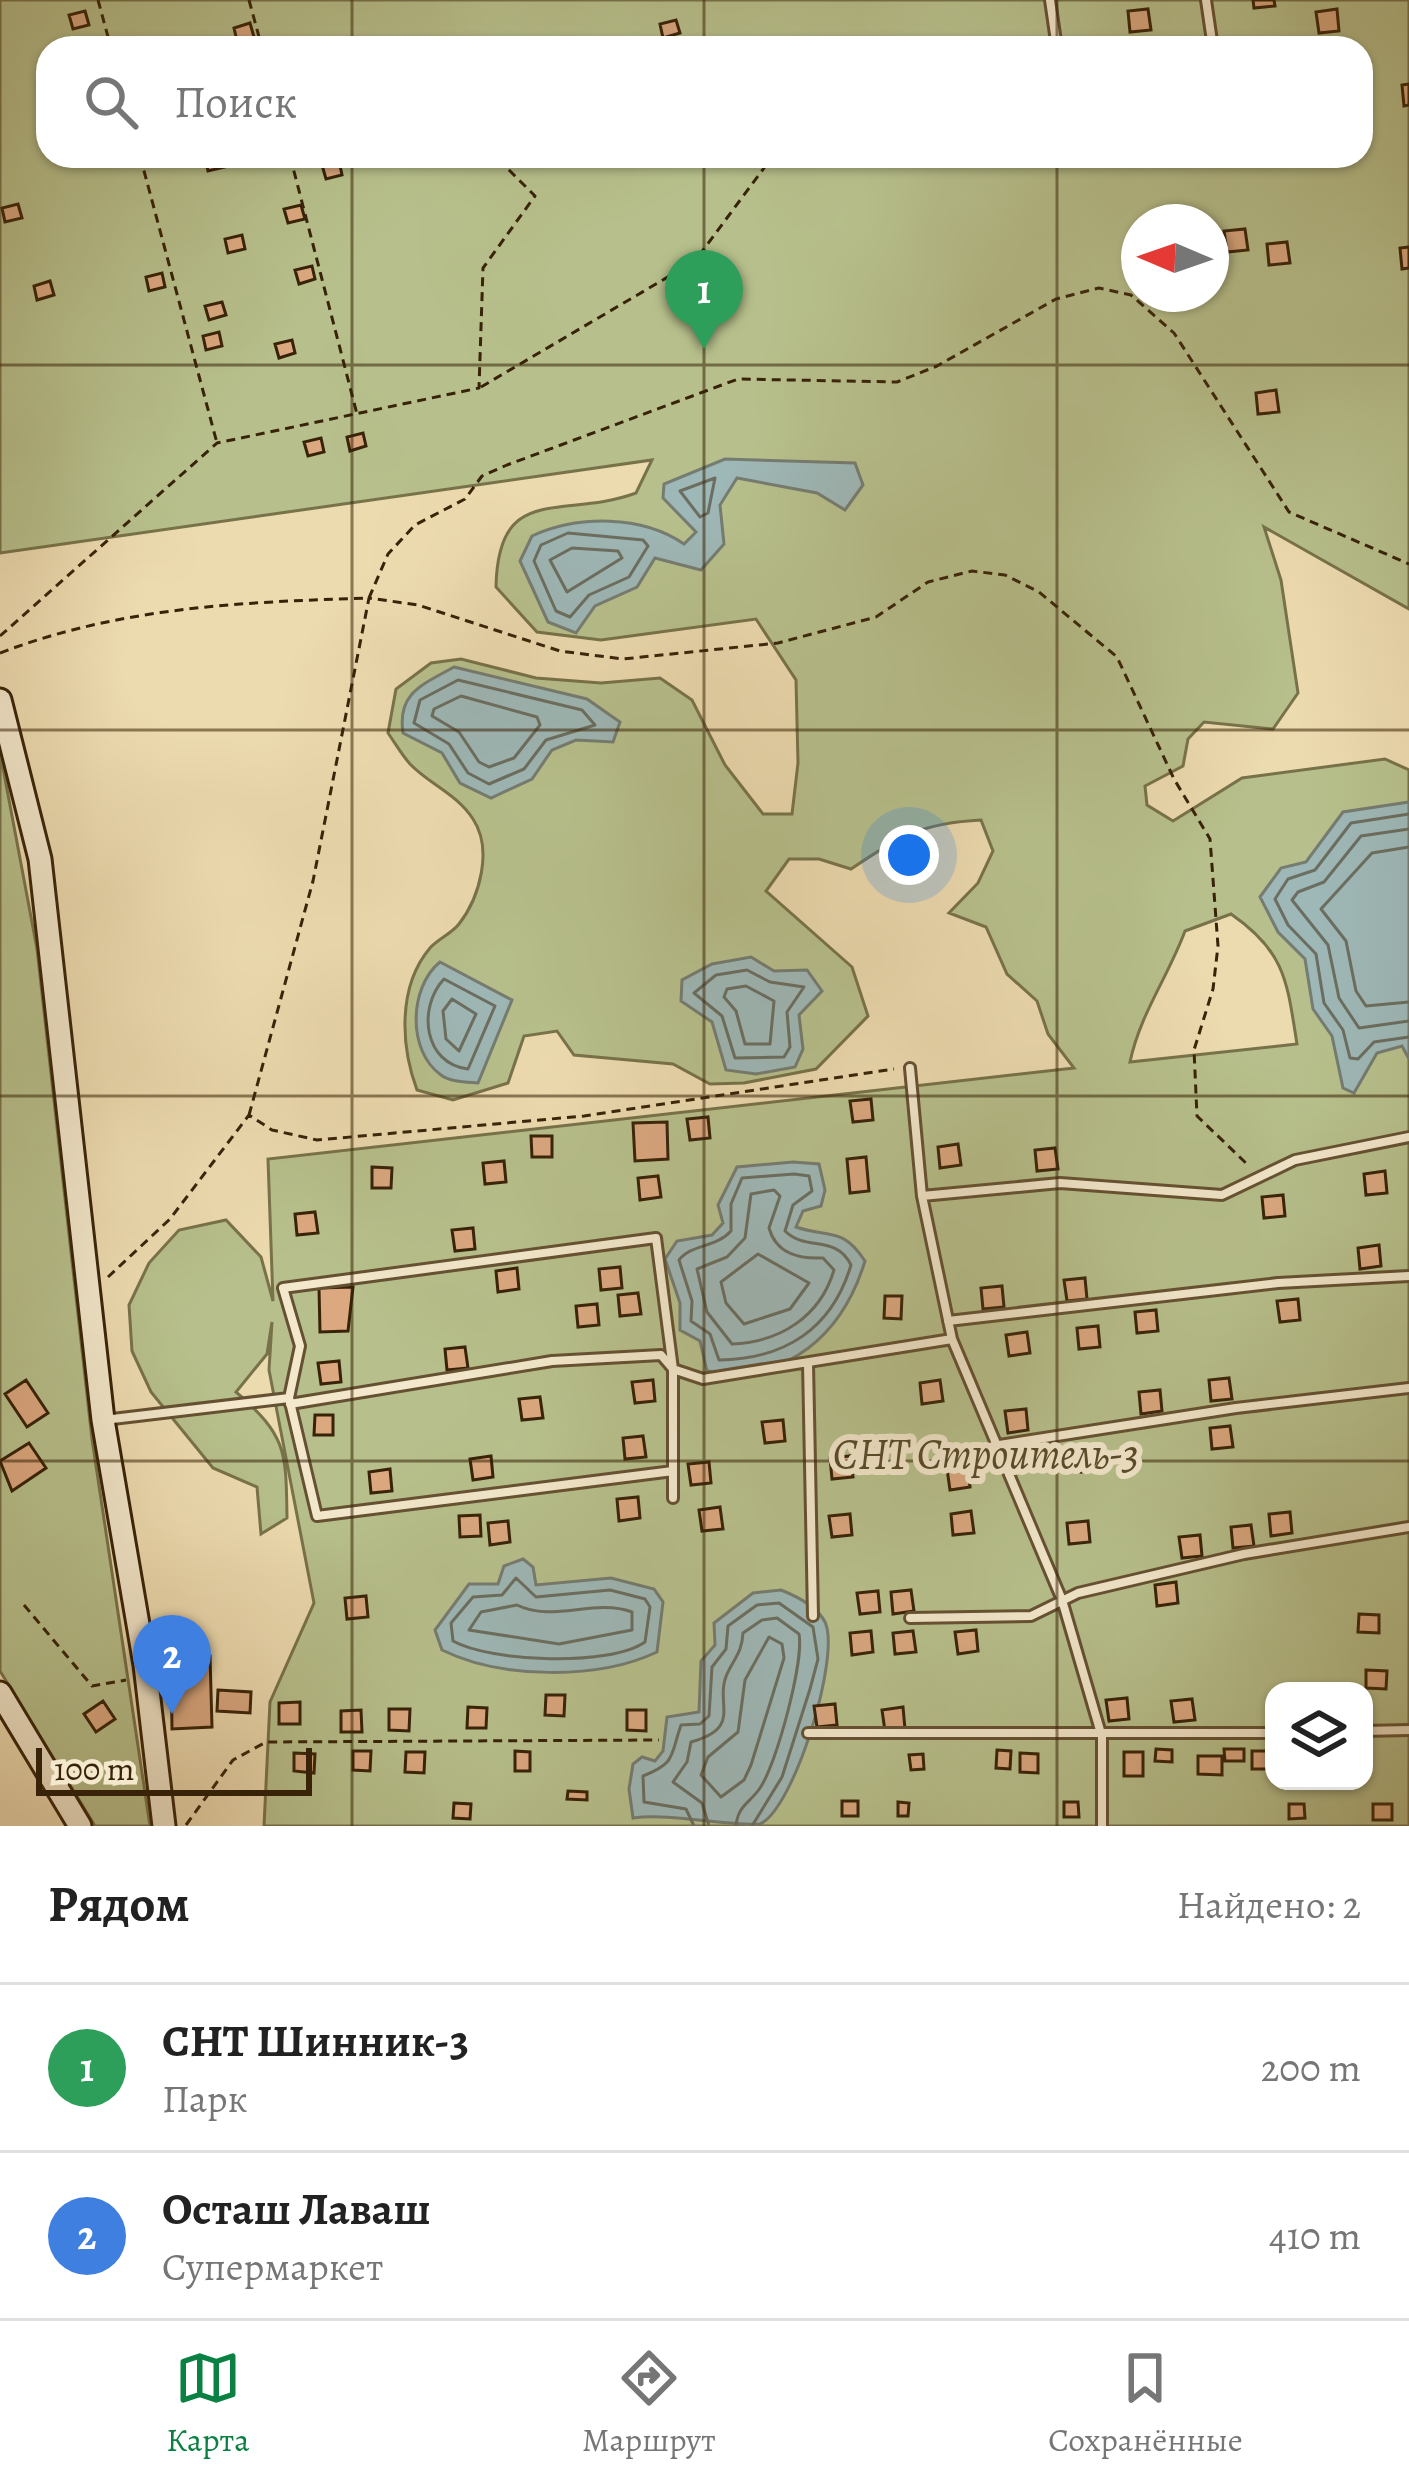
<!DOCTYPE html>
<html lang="ru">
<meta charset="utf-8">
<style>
:root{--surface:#fff;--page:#f2f2f2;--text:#222;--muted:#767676;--line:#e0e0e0;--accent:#0b8043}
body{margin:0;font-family:Alegreya,serif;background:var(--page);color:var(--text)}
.controls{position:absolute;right:36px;bottom:36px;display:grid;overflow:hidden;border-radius:24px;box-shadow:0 3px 9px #0004}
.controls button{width:108px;height:108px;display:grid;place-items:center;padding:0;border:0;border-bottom:3px solid var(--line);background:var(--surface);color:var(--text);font:60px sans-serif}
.compass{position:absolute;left:1121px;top:204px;width:108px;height:108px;border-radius:50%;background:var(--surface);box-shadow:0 3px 9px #0004;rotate:272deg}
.scale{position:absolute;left:36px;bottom:30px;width:276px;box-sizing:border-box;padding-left:12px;border:6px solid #382308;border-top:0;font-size:33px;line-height:42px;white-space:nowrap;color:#382308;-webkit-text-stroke:9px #f3e8cc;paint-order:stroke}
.you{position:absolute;left:909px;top:855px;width:42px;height:42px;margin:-30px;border:9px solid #fff;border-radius:50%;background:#1a73e8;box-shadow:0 0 0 18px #1a73e833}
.badge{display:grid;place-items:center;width:78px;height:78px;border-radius:50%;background:var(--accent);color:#fff;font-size:39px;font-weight:700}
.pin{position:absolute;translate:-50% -99px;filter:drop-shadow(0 3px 6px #0008)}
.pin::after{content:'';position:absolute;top:63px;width:42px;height:36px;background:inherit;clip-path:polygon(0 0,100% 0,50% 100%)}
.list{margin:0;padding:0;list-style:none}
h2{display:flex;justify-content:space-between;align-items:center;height:156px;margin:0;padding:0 48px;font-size:51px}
h2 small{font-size:39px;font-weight:400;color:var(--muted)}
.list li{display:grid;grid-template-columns:78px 1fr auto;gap:36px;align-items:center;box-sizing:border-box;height:168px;padding:0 48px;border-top:3px solid var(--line)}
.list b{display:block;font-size:45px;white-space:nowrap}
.list p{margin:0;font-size:39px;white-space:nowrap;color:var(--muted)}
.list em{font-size:39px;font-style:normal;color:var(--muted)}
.icon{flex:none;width:66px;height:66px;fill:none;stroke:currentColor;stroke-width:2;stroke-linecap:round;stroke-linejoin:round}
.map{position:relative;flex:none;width:1409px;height:1826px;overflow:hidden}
.search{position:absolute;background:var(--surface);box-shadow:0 3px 9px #0004;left:36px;right:36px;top:36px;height:132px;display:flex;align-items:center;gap:30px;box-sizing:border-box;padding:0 42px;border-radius:36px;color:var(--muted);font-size:45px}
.sheet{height:492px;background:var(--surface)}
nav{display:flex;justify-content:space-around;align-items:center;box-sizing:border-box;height:168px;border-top:3px solid var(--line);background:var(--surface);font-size:33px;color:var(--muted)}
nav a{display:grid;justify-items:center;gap:6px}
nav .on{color:var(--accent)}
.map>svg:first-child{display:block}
.green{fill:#b7c08c;stroke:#78724a;stroke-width:3;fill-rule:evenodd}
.water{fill:#9eb8b7;stroke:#757c71;stroke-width:3}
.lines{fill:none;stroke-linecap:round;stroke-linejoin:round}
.shore{stroke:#6b6e60;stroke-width:3}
.building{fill:#dba880;stroke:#382308;stroke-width:3}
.lane-casing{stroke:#655132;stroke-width:14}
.secondary-casing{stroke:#382308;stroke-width:27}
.path{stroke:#382308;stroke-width:3;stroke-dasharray:9 6;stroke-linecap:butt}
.lane{stroke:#f3e8cc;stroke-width:8}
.secondary{stroke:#f3e8cc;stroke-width:21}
.grid{fill:none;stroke:#382308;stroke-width:3;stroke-opacity:0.55}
.labels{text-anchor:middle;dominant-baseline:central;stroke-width:12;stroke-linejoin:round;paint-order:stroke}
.park-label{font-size:42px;font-style:italic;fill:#584a29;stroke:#f3e8cc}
</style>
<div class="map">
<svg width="1409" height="1826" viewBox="0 0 1409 1826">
<rect width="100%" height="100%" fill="#eddbb0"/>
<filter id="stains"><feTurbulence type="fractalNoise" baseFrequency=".00167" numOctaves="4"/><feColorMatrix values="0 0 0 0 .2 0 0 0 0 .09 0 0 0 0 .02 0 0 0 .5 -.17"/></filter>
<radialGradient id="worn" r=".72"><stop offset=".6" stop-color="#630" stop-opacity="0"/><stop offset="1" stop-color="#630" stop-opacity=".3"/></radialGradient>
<path class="green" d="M0,0H1409V609L1264,527L1281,580L1298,693L1273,729L1204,722L1188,739L1183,766L1145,786L1147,805L1173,821L1242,778L1385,759L1409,770V1826H264L270,1702L314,1603L269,1370L272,1322L267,1354L236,1392C287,1436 286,1451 287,1518L261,1534L257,1487L213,1468L151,1392L132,1351L129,1305L149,1263L179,1230L226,1220L261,1257L273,1301L268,1159L1074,1068L1048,1034L1037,1001L1007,974L986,927L949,913L978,883L993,851L981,820C922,823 900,836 851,869L819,859H789L766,891L852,967L868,1016L816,1069L744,1083L710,1084L673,1064L574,1055L557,1031L524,1036L508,1083L453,1100L417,1090C401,1047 397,987 430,948C438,939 451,934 459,924C480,897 493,849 473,819C457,794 429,784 410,764C402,755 395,743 388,733L396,689L431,663L461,659L536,678L601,683L660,678L692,700L725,765L763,814H792L798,763L796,680L756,619L601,640L537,632L496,587C498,481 563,520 636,493L652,460L0,553ZM48,48H1361V156H48ZM1139,222H1211V294H1139ZM1231,914C1286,952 1287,982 1297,1044L1130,1062C1140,1014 1168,977 1185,931ZM1274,1691H1364V1781H1274Z
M0,752L37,949L92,1439L150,1826H95L0,1671Z"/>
<path class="water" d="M725,459L855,463L863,485L845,510L817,493L737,478L720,505L724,544L701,570L655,558L637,587L595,606L576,633L548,622L520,561L532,536C578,515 642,515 684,544L696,532L663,498L664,484Z
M454,667L587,699L620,722L613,742L576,740L552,750L532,779L491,798L460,783L442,753L403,733C397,693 422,685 454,667Z
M1409,802V1059L1402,1046L1377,1053L1354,1093L1343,1088L1332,1036L1313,1009L1305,959L1278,932L1260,897L1281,868L1306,862L1343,812Z
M751,957L774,971L807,970L822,991L799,1015L803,1049L795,1067L756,1074L726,1070L712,1022L681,1001L682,980L712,964Z
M440,962L512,1000L478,1083C467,1082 450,1082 441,1075C407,1051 409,987 440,962Z
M793,1162L819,1164L825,1190L821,1206L803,1211L796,1227C828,1238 842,1226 865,1261C843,1333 788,1385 707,1371L700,1341L680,1330V1303L665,1259L677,1241L712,1235L723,1223L718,1205L737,1167Z
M523,1559L533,1567L536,1585L611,1578L654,1589L663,1602L657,1652C598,1680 501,1679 442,1650L435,1630L469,1584H498L504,1566Z
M781,1590C796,1596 817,1606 825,1622C841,1656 794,1809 760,1824C725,1826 671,1813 633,1818L629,1789L633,1764L642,1757L655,1761L663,1751L667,1717L699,1712L701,1661L715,1645L714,1623L753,1593Z"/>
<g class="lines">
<path class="shore" d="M715,478L708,513L700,517L680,491Z
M568,533L643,540L648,546L629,577L589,595L570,617L556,611L534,561L541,545Z
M572,548L618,551L622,558L567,592L550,560Z
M458,680L582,710L595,725L546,740L524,769L489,784L468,773L449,744L414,723L420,700Z
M461,696L537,717L540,725L514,758L489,767L479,762L459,732L432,716L434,709Z
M1409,814L1351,823L1315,870L1288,879L1275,899L1288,925L1316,954L1324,1003L1343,1030L1350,1058L1358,1059L1374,1042L1409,1037
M1409,829L1361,836L1324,882L1298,892L1292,900L1328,945L1339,998L1359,1028L1409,1021
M1409,847L1372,853L1321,909L1346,941L1356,991L1366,1006L1409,1002
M747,970L770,982L804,987L787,1012L790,1047L784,1057L735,1058L722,1016L694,993L716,975Z
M444,979L495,1006L468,1069C424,1064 417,1008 444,979Z
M746,986L774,1001L770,1044H745L736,1011L724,997L727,989Z
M452,999L476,1014L459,1051L446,1039L443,1011Z
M794,1174L809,1176L812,1191L793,1205L785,1231C806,1252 836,1234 851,1265C832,1329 785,1359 719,1360L710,1334L691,1321L692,1301L679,1260C691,1244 716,1248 731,1231V1204L742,1178Z
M774,1190L780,1196L769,1228C776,1254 799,1259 823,1258L834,1270C820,1317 780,1342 732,1344L707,1312L697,1269L727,1257L745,1238L751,1194Z
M758,1254L809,1283L790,1309L744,1324L726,1303L721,1282Z
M516,1578L536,1597L610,1590L645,1599L650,1607L645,1642C609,1667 491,1662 453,1641L451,1623L473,1597L502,1595Z
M517,1605C553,1623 594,1598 632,1612V1630L559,1644L469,1630L481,1612Z
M769,1637L782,1644L784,1658L751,1765L744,1780L721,1797L701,1775L708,1757L738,1732L745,1680Z
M694,1826L686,1809L644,1802L643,1776C676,1763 670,1757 681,1725L700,1724L709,1716L712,1667L726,1649L728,1626L757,1605L779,1603L813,1627L818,1659L810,1689L782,1777L752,1826
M709,1826L702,1803L673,1782L687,1762L691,1742C746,1727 711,1702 729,1670C737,1655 742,1650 743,1633L762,1620L777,1618L799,1634C804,1661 777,1763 760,1788C750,1803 738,1805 736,1826"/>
</g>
<path class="building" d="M1253,0H1274L1275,6L1254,8Z
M1148,9L1151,30L1130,32L1128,11Z
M1337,9L1339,31L1319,33L1316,12Z
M85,11L89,25L73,29L69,15Z
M676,20L680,33L663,38L660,24Z
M250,23L254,37L237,41L234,28Z
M1409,84V105L1404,106L1402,85Z
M222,156L225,167L208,171L205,157Z
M339,161L342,175L326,179L322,165Z
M18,204L22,218L5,222L2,208Z
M301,205L305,219L288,223L284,209Z
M1245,229L1248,250L1227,252L1224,231Z
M242,235L245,249L228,253L225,239Z
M1287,242L1290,263L1269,265L1267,244Z
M1409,247V268L1402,269L1400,248Z
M312,266L315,279L299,284L295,270Z
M162,273L165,287L149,291L146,277Z
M50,281L54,295L37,300L34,286Z
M222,302L226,315L209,320L205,306Z
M219,332L222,346L206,350L203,336Z
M292,340L295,353L279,358L275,344Z
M1276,390L1279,412L1258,414L1256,393Z
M363,433L366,446L350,451L347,437Z
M321,438L324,452L308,456L304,442Z
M871,1099L873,1120L853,1122L850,1101Z
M708,1117L710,1138L690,1140L687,1119Z
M667,1122L668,1159L635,1161L633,1123Z
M531,1136H552V1157H532Z
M958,1144L961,1165L940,1168L938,1147Z
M1055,1148L1058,1169L1037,1171L1035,1150Z
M866,1157L869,1191L850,1193L847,1159Z
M504,1161L506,1182L485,1184L483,1163Z
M372,1167L392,1168L391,1188H372Z
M1385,1171L1387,1193L1366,1195L1364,1174Z
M658,1176L661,1197L640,1200L638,1178Z
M1283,1195L1285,1216L1264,1218L1262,1197Z
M315,1212L318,1233L297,1235L295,1214Z
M473,1228L475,1249L455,1251L452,1230Z
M1379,1245L1381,1266L1360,1269L1358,1248Z
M620,1267L622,1288L601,1290L599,1269Z
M517,1268L519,1289L498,1292L496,1271Z
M1085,1278L1087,1299L1067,1301L1064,1280Z
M1002,1286L1004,1307L983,1309L981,1288Z
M353,1287L348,1331L320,1332L319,1288Z
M638,1293L641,1314L620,1316L618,1295Z
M885,1296H902L901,1319L884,1318Z
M1298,1299L1300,1320L1280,1322L1277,1301Z
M597,1304L599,1325L578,1327L576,1306Z
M1156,1310L1158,1331L1137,1333L1135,1312Z
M1098,1326L1100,1347L1079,1349L1077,1328Z
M1027,1332L1030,1353L1009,1356L1006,1335Z
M465,1347L468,1368L447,1370L445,1349Z
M339,1361L341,1382L321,1384L318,1363Z
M1229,1378L1232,1399L1211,1401L1209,1380Z
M26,1380L48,1413L27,1427L5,1394Z
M653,1380L655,1401L635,1403L632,1382Z
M940,1380L943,1401L922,1404L920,1383Z
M1160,1390L1162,1411L1141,1414L1139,1392Z
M540,1397L543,1418L522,1420L519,1399Z
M1026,1409L1028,1430L1008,1433L1005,1411Z
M315,1415H333V1435H314Z
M783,1420L785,1441L765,1443L762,1422Z
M1230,1426L1233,1447L1212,1449L1210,1428Z
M643,1436L646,1457L625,1459L623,1438Z
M29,1443L46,1468L12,1491L0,1461Z
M1099,1449L1102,1470L1081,1472L1079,1451Z
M491,1456L493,1477L473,1480L470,1459Z
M850,1456L853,1477L832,1479L830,1458Z
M709,1462L711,1483L691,1485L688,1464Z
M968,1466L970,1487L950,1490L947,1469Z
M390,1469L392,1491L371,1493L369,1472Z
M638,1497L640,1518L619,1521L617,1499Z
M720,1507L723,1529L702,1531L699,1510Z
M971,1511L974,1533L953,1535L951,1514Z
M1290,1512L1292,1533L1271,1536L1269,1514Z
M850,1514L852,1535L832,1537L829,1516Z
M480,1515L481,1536L460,1537L459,1516Z
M508,1521L510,1542L490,1545L488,1523Z
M1088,1521L1090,1542L1069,1544L1067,1523Z
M1251,1525L1254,1546L1233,1548L1231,1527Z
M1200,1535L1202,1556L1182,1558L1179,1537Z
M1176,1582L1178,1603L1157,1606L1155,1585Z
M911,1590L914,1611L893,1614L891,1592Z
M878,1591L880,1612L860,1614L857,1593Z
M366,1596L368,1617L347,1619L345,1598Z
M1359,1614L1379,1615V1633L1358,1632Z
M976,1630L978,1651L958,1654L955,1632Z
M871,1631L873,1652L852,1655L850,1633Z
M913,1631L916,1652L895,1654L893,1633Z
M210,1656L212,1727L172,1729L171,1657Z
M1366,1670L1387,1671L1386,1689L1366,1688Z
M218,1690L251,1692L250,1713L217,1711Z
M546,1695H565L564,1716L545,1715Z
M1127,1698L1129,1719L1109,1721L1106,1700Z
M1192,1699L1195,1720L1174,1722L1171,1701Z
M103,1701L115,1719L96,1732L84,1714Z
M300,1702V1724H279V1703Z
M835,1704L837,1725L817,1727L814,1706Z
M468,1707L487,1708L486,1728H467Z
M903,1707L905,1729L885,1731L882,1710Z
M389,1709H410L409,1731L389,1730Z
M361,1710L362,1732H341V1711Z
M627,1710H646V1731L627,1730Z
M1156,1749L1172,1750V1762L1155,1761Z
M1224,1749H1244V1761H1225Z
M997,1750L1011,1751L1010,1769L996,1768Z
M353,1751H371L370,1771L353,1770Z
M515,1751L530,1752V1771H515Z
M1252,1751H1274V1769H1252Z
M406,1752H425L424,1773L405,1772Z
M1124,1752H1143V1776H1124Z
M294,1753L315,1754L314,1773L294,1771Z
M1020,1753L1038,1754V1773L1020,1772Z
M923,1754L924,1769L911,1770L909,1755Z
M1198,1756H1222V1775L1198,1774Z
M568,1791L587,1792V1800L567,1799Z
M842,1801H858V1816H842Z
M898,1802L909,1803L908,1816H898Z
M1064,1802H1078L1079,1817H1064Z
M454,1803L471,1804L470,1819L453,1818Z
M1289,1804H1304L1305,1818L1289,1819Z
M1373,1804H1392V1820H1373Z"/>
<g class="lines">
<g class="lane-casing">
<path id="lane" d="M1050,0L1057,48
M1206,0L1213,48
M910,1068L922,1196L952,1339L1062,1600L1102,1737V1826
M922,1196L1060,1183L1222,1195L1295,1160L1409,1137
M948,1321L1278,1283L1409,1276
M808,1363L813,1616
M290,1404L552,1361L661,1355L673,1369L703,1379L952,1339
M104,1420L289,1398
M993,1446L1236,1408L1409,1388
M673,1471L317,1516L289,1398L300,1346L283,1288L656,1238L673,1369V1498
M910,1618L1031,1616L1078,1593L1244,1554L1409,1527
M1364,1731L1409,1730
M808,1733H1274"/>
</g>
<g class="secondary-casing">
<path id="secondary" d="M0,700L40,859L103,1420L145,1665L164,1826
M0,1693L80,1826"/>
</g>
<path class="path" d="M98,0L111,48
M249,0L262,48
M140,156L217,443
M290,156L357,414
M481,387L695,261L764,168L761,156
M0,636L217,443L479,388L483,268L535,196L495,156
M0,653C120,607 242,602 369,598L388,554L415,525L465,499L482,476L507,465L738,379L897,382L937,366L1056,299L1099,288L1131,295L1174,333L1289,512L1409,564
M249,1115L313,881L369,598L418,605L560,651L623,659L778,643L876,617L928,582L972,571L1005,575L1039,592L1117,657L1174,779L1210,839L1218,946L1213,989L1194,1050L1197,1116L1248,1165
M108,1277L170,1219L249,1115L272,1130L317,1140L584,1116L894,1069
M24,1605L92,1686L126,1680
M186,1825L233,1760L266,1742L659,1740"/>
<use href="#lane" class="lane"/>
<use href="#secondary" class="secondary"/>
</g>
<path class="grid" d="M352,0V48M704,0V48M1057,0V48M352,156V1826M704,156V1826M1057,156V1826M0,365H1409M0,730H1409M0,1096H1409M0,1461H1409"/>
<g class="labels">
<g class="park-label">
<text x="986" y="1453">СНТ Строитель-3</text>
</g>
</g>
<rect width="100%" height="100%" filter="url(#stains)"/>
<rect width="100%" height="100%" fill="url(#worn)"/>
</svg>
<div class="controls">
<button><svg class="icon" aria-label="layers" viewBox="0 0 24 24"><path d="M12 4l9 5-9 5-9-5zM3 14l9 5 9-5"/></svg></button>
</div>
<svg class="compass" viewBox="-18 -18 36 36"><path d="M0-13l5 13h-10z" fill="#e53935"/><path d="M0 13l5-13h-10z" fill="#767676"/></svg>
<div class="scale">100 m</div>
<div class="you"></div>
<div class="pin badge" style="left:704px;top:349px;background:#2e9e5b">1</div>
<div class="pin badge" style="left:172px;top:1714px;background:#3f7fe0">2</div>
<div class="search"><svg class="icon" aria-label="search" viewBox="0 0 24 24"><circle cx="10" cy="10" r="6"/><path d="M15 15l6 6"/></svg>Поиск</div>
</div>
<section class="sheet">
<h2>Рядом<small>Найдено: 2</small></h2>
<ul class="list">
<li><span class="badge" style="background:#2e9e5b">1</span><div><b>СНТ Шинник-3</b><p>Парк</p></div><em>200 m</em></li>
<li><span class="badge" style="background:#3f7fe0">2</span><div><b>Осташ Лаваш</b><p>Супермаркет</p></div><em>410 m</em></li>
</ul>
</section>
<nav>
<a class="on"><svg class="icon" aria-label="map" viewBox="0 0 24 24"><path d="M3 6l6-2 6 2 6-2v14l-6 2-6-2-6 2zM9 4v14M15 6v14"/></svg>Карта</a>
<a><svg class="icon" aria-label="directions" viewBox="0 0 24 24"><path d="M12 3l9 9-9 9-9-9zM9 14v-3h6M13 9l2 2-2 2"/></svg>Маршрут</a>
<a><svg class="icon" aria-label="saved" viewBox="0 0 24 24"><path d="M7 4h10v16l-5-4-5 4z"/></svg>Сохранённые</a>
</nav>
